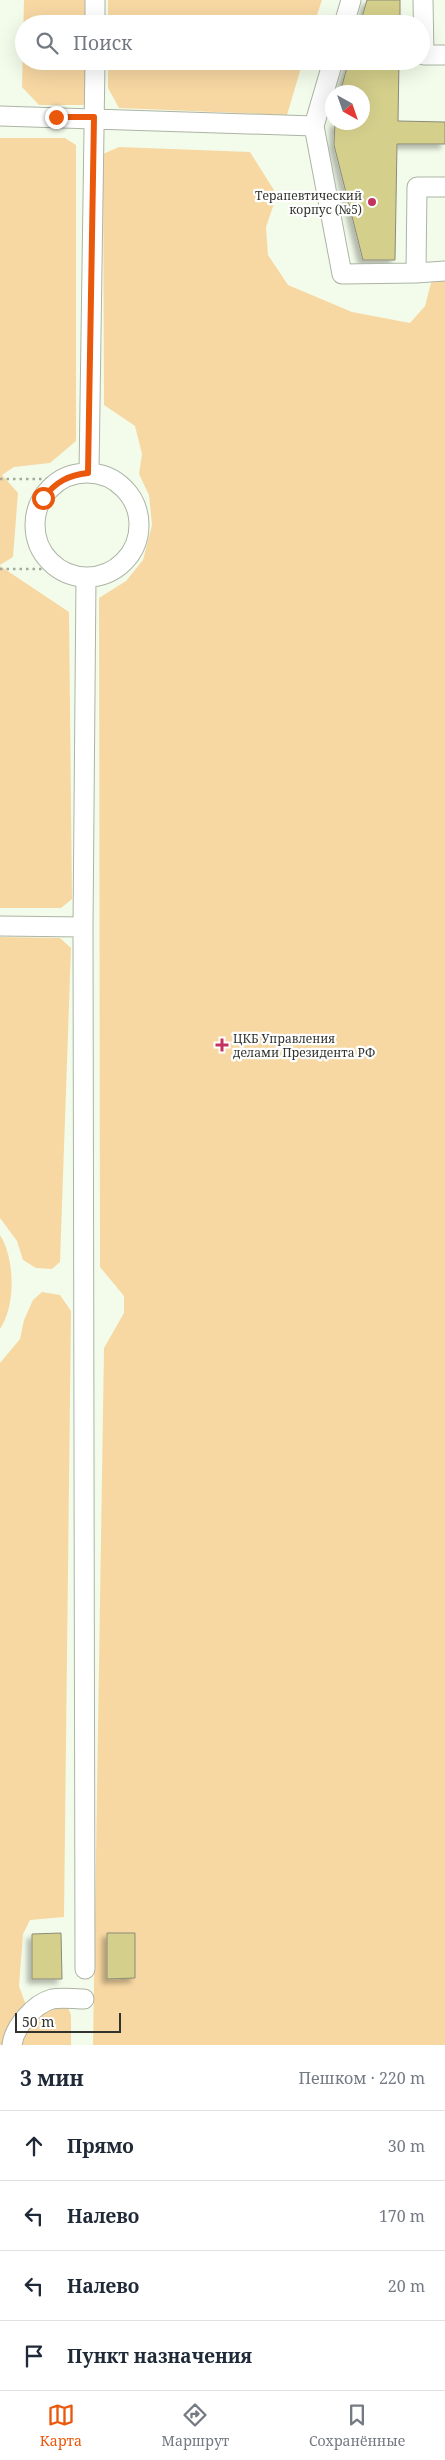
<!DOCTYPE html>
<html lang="ru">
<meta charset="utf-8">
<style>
:root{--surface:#fff;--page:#f2f2f3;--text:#1f2937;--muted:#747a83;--line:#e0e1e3;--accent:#ea580c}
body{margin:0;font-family:"Noto Serif",serif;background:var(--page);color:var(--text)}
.compass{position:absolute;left:325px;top:85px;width:45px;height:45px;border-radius:50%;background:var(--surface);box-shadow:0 5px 20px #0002;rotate:140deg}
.scale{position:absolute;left:15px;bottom:12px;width:106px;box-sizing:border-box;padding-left:5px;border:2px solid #31342e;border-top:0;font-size:14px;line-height:18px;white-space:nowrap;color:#31342e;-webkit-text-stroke:4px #fff;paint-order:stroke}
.stop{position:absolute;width:15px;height:15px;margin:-11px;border:4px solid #ea580c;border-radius:50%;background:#fff}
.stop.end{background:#ea580c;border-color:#fff;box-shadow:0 1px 5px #0008}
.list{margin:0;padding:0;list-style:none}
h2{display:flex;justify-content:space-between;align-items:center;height:65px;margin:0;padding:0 20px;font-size:21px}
h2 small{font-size:16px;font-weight:400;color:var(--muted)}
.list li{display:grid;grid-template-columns:32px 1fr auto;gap:15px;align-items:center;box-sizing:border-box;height:70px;padding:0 20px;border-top:1px solid var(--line)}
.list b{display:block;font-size:19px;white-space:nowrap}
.list em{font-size:16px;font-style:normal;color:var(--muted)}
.icon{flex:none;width:28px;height:28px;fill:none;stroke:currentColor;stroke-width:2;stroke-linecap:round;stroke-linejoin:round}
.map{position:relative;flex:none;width:445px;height:2045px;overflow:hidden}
.search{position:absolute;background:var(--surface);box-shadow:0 5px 20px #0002;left:15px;right:15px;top:15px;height:55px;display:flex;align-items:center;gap:12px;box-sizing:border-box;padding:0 18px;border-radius:28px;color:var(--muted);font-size:19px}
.sheet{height:345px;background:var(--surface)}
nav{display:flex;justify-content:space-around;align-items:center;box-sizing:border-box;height:70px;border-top:1px solid var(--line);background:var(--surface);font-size:14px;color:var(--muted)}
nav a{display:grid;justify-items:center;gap:2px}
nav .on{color:var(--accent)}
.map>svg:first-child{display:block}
.green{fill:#f7d8a3}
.building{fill:#d4cf8b;stroke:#8c8b7a;filter:url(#shadow)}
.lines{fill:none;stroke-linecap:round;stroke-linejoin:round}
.minor-casing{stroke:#acb4a4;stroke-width:21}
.path{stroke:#a3aa9d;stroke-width:2.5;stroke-dasharray:2.5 4;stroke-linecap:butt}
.minor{stroke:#fff;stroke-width:19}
.route{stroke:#ea580c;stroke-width:6}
.poi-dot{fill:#c2335e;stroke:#fff;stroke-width:2}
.labels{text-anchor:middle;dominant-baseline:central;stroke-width:4.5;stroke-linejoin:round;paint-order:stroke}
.poi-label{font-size:12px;fill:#31342e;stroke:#fff;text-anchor:end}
</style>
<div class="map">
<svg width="445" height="2045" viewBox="0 0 445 2045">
<defs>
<filter id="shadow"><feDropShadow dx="-4.5" dy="4.5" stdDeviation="2.5" flood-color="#0004"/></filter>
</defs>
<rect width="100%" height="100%" fill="#f3fcea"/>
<path class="green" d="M24,0H87V24H24V61H86V105H39L22,87Z
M108,0H322L314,24H108Z
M108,61H303L287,115L119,108L108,88Z
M0,138H65L76,145V441L50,463L14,467L2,475L18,493L13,557L0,565Z
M119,147L250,152L277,195L266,227L268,255L288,285L352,312L410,323L425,306L431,283L445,278V2045H93L104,1348L124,1313V1296L100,1267L99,598L126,581L143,560L152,525L149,495L139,474L142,454L135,426L104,405L103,154Z
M0,566L69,612L72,899L61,908H0Z
M0,937L60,938L71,948L60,1262L52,1269L36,1268L23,1260L17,1241L0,1218Z
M0,1235C15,1258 16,1306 0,1329Z
M42,1292L60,1295L71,1311L64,1917L30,1920L23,1934L19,1986L27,2008L8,2045H0V1363L20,1339L24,1320L33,1300Z
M67,2005L71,2015V2045H22C31,2017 39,2011 67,2005Z"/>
<path class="building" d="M367,0H400V24H360Z
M349,61H399L398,121L445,122V144H397L395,260H363L334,145L335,122H362V92H340Z
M61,1933L62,1979H32V1934Z
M107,1933H135V1978L107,1979Z"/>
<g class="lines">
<g class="minor-casing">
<path id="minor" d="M423,0L424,55H445
M95,24V0
M344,24L351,0
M333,61L314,126L342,274L416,273L417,187H445
M0,116L314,126
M416,273L445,271
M89,473L95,61
M35 525a52 52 0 1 1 104 0a52 52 0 1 1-104 0Z
M0,926L83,927
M85,1969L83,927L86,577
M12,2045C14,2027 34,2004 52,1999C62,1997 74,1999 84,1999"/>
</g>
<path class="path" d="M0,479H62
M0,569H60"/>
<use href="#minor" class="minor"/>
</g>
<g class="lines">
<path class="route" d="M43,498C56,482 68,475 88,473L94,117H56"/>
</g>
<g class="poi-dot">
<circle cx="372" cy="202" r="5"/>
<path d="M219.5 1037.5h5v5h5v5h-5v5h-5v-5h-5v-5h5z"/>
</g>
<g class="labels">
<g class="poi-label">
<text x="362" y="195">Терапевтический<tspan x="362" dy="14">корпус (№5)</tspan></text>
<text x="233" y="1038" text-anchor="start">ЦКБ Управления<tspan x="233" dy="14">делами Президента РФ</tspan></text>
</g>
</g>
</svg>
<svg class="compass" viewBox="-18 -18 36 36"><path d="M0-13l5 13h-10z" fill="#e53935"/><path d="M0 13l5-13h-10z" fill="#747a83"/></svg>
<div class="scale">50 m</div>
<div class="stop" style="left:43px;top:498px"></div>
<div class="stop end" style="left:56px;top:117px"></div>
<div class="search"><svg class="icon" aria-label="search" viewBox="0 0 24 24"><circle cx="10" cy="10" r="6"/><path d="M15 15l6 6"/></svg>Поиск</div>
</div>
<section class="sheet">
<h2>3 мин<small>Пешком · 220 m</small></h2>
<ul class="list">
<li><svg class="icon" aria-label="ahead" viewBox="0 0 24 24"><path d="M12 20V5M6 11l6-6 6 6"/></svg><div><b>Прямо</b></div><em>30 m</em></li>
<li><svg class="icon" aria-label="left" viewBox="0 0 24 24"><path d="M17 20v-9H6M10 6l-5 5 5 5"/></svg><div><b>Налево</b></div><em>170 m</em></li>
<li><svg class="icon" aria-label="left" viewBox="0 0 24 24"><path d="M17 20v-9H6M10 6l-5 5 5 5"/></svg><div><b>Налево</b></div><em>20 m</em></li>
<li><svg class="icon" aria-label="arrive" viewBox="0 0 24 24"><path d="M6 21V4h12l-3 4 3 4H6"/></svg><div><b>Пункт назначения</b></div></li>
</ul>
</section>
<nav>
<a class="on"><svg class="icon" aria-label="map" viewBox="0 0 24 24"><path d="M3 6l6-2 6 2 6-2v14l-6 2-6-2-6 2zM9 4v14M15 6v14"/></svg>Карта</a>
<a><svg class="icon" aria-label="directions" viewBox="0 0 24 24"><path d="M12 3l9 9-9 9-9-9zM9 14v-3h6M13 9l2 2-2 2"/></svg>Маршрут</a>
<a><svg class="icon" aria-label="saved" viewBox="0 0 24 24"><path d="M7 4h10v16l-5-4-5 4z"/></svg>Сохранённые</a>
</nav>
